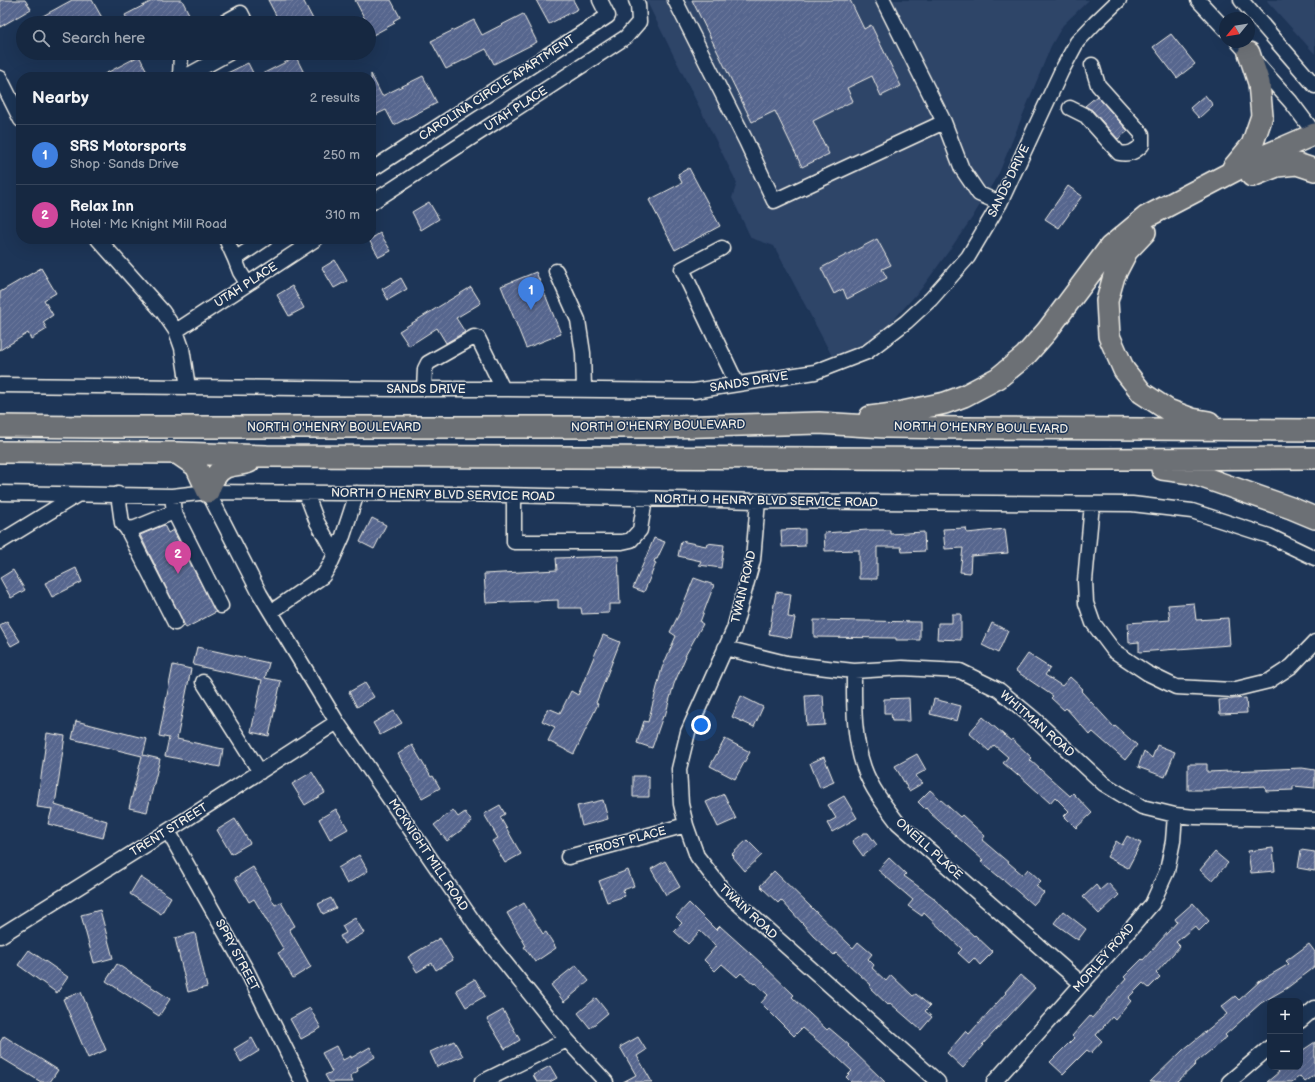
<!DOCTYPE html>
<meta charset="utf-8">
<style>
:root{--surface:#162841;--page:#1f3048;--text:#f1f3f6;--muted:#9ea6b1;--line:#35445a;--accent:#ff9aa2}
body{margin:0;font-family:"Balsamiq Sans",sans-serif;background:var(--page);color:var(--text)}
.controls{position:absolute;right:12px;bottom:12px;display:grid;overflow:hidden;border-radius:8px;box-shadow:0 4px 16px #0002}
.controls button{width:36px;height:36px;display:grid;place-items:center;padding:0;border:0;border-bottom:1px solid var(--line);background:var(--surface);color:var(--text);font:20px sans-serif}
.compass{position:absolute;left:1219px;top:12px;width:36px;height:36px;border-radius:50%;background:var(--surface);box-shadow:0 4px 16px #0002;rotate:240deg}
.you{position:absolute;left:701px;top:725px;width:14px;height:14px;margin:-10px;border:3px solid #fff;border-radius:50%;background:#1a73e8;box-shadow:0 0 0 6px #1a73e833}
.badge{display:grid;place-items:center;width:26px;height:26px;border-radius:50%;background:var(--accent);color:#fff;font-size:13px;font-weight:700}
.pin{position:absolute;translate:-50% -33px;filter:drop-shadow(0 1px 2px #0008)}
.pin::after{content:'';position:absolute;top:21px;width:14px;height:12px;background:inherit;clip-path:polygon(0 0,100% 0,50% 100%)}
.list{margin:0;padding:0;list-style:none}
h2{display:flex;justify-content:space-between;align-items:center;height:52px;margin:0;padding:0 16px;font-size:17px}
h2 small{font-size:13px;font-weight:400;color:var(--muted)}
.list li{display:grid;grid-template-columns:26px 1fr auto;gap:12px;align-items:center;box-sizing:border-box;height:60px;padding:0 16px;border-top:1px solid var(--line)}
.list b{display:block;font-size:15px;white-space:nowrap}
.list p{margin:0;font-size:13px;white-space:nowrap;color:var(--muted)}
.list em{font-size:13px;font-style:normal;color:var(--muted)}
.icon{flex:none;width:22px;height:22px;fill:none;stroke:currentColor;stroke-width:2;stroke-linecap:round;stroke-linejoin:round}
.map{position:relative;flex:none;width:1315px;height:1082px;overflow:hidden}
.search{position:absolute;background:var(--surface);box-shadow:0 4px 16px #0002;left:16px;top:16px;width:360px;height:44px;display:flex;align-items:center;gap:10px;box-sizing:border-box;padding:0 14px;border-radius:22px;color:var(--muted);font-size:15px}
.panel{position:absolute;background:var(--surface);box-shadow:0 4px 16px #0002;left:16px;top:72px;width:360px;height:172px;border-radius:16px}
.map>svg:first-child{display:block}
.built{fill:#2e4468}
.building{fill:url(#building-hatch);stroke:#f4f1e8}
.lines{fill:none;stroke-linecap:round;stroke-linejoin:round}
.minor-casing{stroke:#f4f1e8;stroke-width:17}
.highway-casing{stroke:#f4f1e8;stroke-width:24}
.minor{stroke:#1d3557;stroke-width:14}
.highway{stroke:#6c6f75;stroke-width:21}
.labels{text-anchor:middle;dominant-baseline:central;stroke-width:3;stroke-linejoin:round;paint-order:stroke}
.street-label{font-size:12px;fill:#f4f1e8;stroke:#1d3557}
</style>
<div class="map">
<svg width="1315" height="1082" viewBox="0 0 1315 1082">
<defs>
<pattern id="building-hatch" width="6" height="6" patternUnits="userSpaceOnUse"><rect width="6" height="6" fill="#57668e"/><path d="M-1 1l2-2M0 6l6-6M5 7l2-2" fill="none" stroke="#707c9e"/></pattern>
</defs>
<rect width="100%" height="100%" fill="#1d3557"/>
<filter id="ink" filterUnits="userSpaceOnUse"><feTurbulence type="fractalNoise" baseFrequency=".025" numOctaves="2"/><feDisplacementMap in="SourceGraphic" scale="8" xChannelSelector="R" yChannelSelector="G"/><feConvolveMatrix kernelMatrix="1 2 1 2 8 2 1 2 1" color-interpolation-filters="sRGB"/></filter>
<g filter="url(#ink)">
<path class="built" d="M646,0H1089L1063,25L1051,46L999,173L972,218L946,255L921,289L888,326L868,341L851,350L832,356L774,246L751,238L732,198L737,183Z
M1267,0H1315V54L1268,2Z"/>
<path class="building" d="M0,0H25L31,9L0,27Z
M72,0H92L105,23H30Z
M154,0H182L191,18L181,23H129L125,15Z
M268,0H303L315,23H280Z
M355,0H391L400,17L393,21L395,23L373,35L369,27V23H367Z
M536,0H573L578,9L549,24Z
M692,0H850L864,29L871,25L901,86L881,96L872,76L847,88L853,101L813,121L829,154L802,167L775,111L752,122Z
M523,14L537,42L494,64L486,49L446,69L431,41L474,20L482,35Z
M1171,34L1195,64L1177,78L1153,47Z
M139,56L150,77H99Z
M296,57L306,77H256Z
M248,63L255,77H219Z
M371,74L382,96L423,76L437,103L394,125L386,110L371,117Z
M1205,95L1213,105L1199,118L1190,108Z
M1097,96L1128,131L1118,139L1092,110L1085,106Z
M689,168L720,226L675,250L649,200L682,183L678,174Z
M1068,186L1082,196L1059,228L1045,219Z
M429,202L439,219L421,230L412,212Z
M380,233L391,251L379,257L369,240Z
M877,239L891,265L882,269L887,278L847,299L843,289L834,294L821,268Z
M335,260L347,281L334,288L322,268Z
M41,268L56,293L44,300L53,315L43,322L47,329L31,339L28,333L0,350V292Z
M536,272L561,334L526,348L501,286Z
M401,278L407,289L388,300L382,289Z
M292,286L304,308L289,316L277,295Z
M471,287L481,303L456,318L465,332L446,343L437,328L409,346L399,331Z
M372,518L386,525L374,549L360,542Z
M164,525L168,533L173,530L216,612L186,628L140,535Z
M966,528L967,533L1005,529L1008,553L971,556L970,573L960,572L963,548L945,549L943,529Z
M805,529V546L782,547L781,530Z
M868,530H890V534L924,532L925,551L902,552L901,547H877V579H859V550L825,551L824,533Z
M654,538L665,542L657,559H655L654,562L656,563L644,592L633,588Z
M681,541L706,546L707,543L724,545L721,568L699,565L701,561L678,556Z
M618,556L620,604H609V613L582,614L581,608H558V600L486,603L484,574L557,570L556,558Z
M76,568L82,582L52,597L45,583Z
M13,570L25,590L11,598L0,578Z
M694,578L714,585L700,622L703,624L685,656H686L674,684L665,716H663L652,748L637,743L644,721L648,722L662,668L676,636L670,632L680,612Z
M776,592L791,594L788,617L795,618L791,638L769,634Z
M1194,603L1196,620L1228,618L1230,645L1139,652V642L1129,643L1128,623L1170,620L1168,605Z
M952,614H961V640L937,639L938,623H952Z
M814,620L920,622V640H896V638L814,637Z
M7,621L20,641L11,646L0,627V625Z
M992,623L1008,631L998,653L982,645Z
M603,635L620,642L596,703L598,704L574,754L548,741L555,727L542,721L548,708L560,713L571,691L578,695Z
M197,647L269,663L265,678L281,681L269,736L251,732L262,680L193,665Z
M1028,654L1050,668L1045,675L1062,686L1070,677L1083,689L1081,691L1114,727L1115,726L1137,745L1125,760L1093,732L1090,735L1066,708L1064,710L1051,698L1053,696L1016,671Z
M173,665L191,669L177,739L223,749L220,767L165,756L169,738L159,736Z
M365,683L374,697L357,707L349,692Z
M823,695L825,725L807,726L805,696Z
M741,696L763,707L754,727L732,717Z
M909,698L910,721H892L891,713H884V699Z
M1246,698L1247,713L1220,714L1219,700Z
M934,699L961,706L957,721L930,714Z
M394,711L402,723L380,735L373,723Z
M983,717L1011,741L1012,739L1032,758L1030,760L1070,796L1073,793L1092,813L1076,828L1064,816L1069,811L1055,797L1050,803L1018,774L1017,775L1003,763L1008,757L994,745L989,751L969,733Z
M76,721L147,739L143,755L160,759L147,812L129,808L142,756L72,739Z
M47,733L65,736L55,805L107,821L103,838L48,824L52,809L37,807Z
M725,739L750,752L735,779L710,766Z
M412,745L431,777L433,776L440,788L422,798L398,754Z
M1157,745L1175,752L1165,777L1138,767L1144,751L1152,758Z
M917,754L926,770L915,776L923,783L909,791L895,766Z
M824,757L834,782L820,788L810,763Z
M1188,764H1207V772L1302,768L1315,770V788L1293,786V790L1266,791L1265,786L1216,789V790H1188Z
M312,772L325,793L305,805L292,784Z
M633,776H649V797H633Z
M930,790L960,817L962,815L985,836L982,840L1023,875L1028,869L1041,881L1036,886L1044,893L1033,905L1003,879V880L981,862L983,860L930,813L926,808L925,809L918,802Z
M724,794L736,819L718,827L706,802Z
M844,796L857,818L832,832L827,823L836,818L828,805Z
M603,800L608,819L582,826L577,806Z
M500,805L505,814L500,817L521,854L505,863L492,841L498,838L484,814Z
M336,809L348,829L330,839L319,819Z
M453,810L458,817L465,812L472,822L447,841L434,825Z
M235,819L250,843L231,854L217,830Z
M864,833H868L877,845L863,856L852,841Z
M1127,836L1141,843L1128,868L1107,857L1116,841L1122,845Z
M747,840L762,855L745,871L733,857L734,856L732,854Z
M1273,848L1275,871L1251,873L1248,851Z
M1301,850L1315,852V871L1298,868Z
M1215,852L1228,863L1212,881L1200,870Z
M359,855L368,871L347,884L338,868Z
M889,858L906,874L904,876L934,898V899L974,936L975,935L993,952L980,965L974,958L969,963L958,953L962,949L924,913L922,916L908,906L913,900L878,870Z
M665,861L680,887L666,895L651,869Z
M253,867L275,905L281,902L295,926L289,929L311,967L293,978L278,953L284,950L254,899L249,902L235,878Z
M628,870L634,886L623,890L625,896L607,902L599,881Z
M774,871L853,948L858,942L872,954L868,959L874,965L872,968L886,981L891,975L913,996L916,994L930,1006L925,1011L932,1017L921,1030L890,1003L888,1005L869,987L871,985L836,953L834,955L813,936H814L781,900L778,903L760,886Z
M140,877L171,897L161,914L130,894Z
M1108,883L1119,895L1099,914L1083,897L1096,885L1100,890Z
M331,898L336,908L323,914L318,904Z
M524,903L543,934L546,932L556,948L535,962L524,947L526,946L507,913Z
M689,903L716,930L720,926L761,963L794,995L792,997L827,1030L829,1028L849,1045L848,1046L885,1082H851L846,1077L852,1071L838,1058L802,1028L794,1036L761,1003L768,995L755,983L754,984L741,973L737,977L722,964L715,971L704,960L716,946L700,931L688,944L674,931L682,923L676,917Z
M1193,903L1209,921L1199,931L1195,926L1176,942L1180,946L1156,973L1160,977L1149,988L1143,983L1128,998L1131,1001L1115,1020L1112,1017L1096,1035L1102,1041L1091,1053L1087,1050L1063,1074L1050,1062L1074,1038L1072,1036L1090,1016L1092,1018L1126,979L1124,977L1142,959L1143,960L1177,922L1175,919Z
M100,910L113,958L94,963L81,915Z
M1063,911L1086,929L1078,940L1054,923Z
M355,918L364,933L344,944L340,936L346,933L342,926Z
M195,933L207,987L188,992L175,938Z
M440,938L453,960L436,970L432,963L417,972L408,957Z
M1309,944L1315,952V967L1287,988L1261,1003L1225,1035L1227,1037L1195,1063L1196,1064L1177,1082H1150L1183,1050L1227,1014L1221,1007L1235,996L1239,1000L1260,981L1289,964L1286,961Z
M29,950L68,977L57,993L18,965Z
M117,964L170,999L159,1016L106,981Z
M576,965L589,981L564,1002L551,985Z
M1020,975L1035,988L982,1045H983L963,1068L947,1053L966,1031L969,1034L1006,993L1005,992Z
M475,979L485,996L466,1007L456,990Z
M81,992L106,1050L88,1058L63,999Z
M596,998L608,1013L590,1028L578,1013Z
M310,1008L321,1028L301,1039L290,1019Z
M503,1010L520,1040L505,1049L487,1019Z
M4,1036L58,1070L50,1082H41L0,1057V1042Z
M638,1037L646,1050L637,1056L652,1082H623L636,1075L620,1047Z
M252,1038L259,1051L241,1062L234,1049Z
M454,1041L463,1056L437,1067L430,1052Z
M1315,1042V1075L1305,1082L1300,1076L1292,1082H1267L1279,1072L1275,1067H1300V1052Z
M336,1046L343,1060L351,1056V1058L370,1047L375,1057L357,1068L358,1071L350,1076L353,1082H329L325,1075L332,1072L322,1053Z
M550,1066L557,1078L550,1082H537L533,1075Z"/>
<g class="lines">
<g class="minor-casing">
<path id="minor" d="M675,0L746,141L774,201L944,122
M883,0L944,122L962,169L979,194L1000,203
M1198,0L1225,29
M1241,0L1315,86
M223,23L241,13L246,23
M1238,42L1291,102L1315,134
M180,77L181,53
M185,77L229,53
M0,78L21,120
M1070,108L1086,116L1119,153C1129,155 1135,152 1142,145V134L1098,85L1092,65
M371,170L608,16L600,0
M371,203L626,37L639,22L638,5L636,0
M98,239L163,312L176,331L182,348L188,387
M226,239L235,259L265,239
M722,248L682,269L737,384
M235,259L240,272L247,283
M556,271L578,320L583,353L584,389
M176,331L316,239
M0,385L396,389H507L694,391L815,372L867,352L906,322L931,299L968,257L1000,203L1061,72L1077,42L1095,23L1119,0
M424,389L425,369L428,363L474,337L478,338L503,389
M208,492L260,594L337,722L482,934L567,1040L606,1082
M0,493L172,496L208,492L458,494L758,501L1132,504L1192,511L1269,536L1315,558
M306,493L317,522L335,554
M118,494L122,523L127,529L135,528L174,512
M172,496L174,512L221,606
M514,496V542H622L631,540L640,530L645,499
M758,501L753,560L734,629L688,732L679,769L681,804L686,825L697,856L724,891L938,1082
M1092,504L1085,581L1086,603L1093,623L1114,651L1147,673L1176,687L1232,690L1269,681L1292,666L1315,642
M127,529L175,623
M0,542L77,495
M271,612L323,576L330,565L343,536L357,493
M725,648L786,663L827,668L854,671L902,668L960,671L999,690L1033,718L1104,784L1142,807L1175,815L1195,817L1299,819L1315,820
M854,671C854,703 853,737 864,768C871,788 885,806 898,823L1082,984
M203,682L260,772
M168,831L248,973L302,1082
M568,857L686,825
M0,936L168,831L337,722
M1300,1021L1315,1008
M482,1082L567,1040
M994,1082L1123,938L1152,904L1167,871L1173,841L1175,815
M1229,1082L1270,1047"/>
</g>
<g class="highway-casing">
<path id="highway" d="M1233,168L1252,145L1262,116L1259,83L1249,53
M1252,176L1277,166L1297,164L1315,170
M1145,232L1127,251L1114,276L1107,301L1109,336L1124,370L1142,393L1168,410L1192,419L1209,422
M870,417L893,414L945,403L964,396L998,378L1025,356L1047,331L1110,247L1146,217L1257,159L1315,134
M0,426L93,427H670L819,423L885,427L963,428L1315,430
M0,452L177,453L267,456L1094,459L1315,458
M177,453L196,466L208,492
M1162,469L1191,473L1291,508L1315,518
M208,492C211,483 216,471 226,467C234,464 241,465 249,462"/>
</g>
<use href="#minor" class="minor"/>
<use href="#highway" class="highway"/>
</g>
</g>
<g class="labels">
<g class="street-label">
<text transform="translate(497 88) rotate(-33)">CAROLINA CIRCLE APARTMENT</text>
<text transform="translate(516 109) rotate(-33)">UTAH PLACE</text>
<text transform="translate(1009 181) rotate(-64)">SANDS DRIVE</text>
<text transform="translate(246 285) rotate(-33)">UTAH PLACE</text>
<text transform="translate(749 382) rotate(-9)">SANDS DRIVE</text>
<text x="426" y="389">SANDS DRIVE</text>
<text transform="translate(658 426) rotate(-1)">NORTH O'HENRY BOULEVARD</text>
<text x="334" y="427">NORTH O'HENRY BOULEVARD</text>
<text transform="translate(981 428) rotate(1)">NORTH O'HENRY BOULEVARD</text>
<text transform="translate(443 495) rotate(1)">NORTH O HENRY BLVD SERVICE ROAD</text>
<text transform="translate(766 501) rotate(1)">NORTH O HENRY BLVD SERVICE ROAD</text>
<text transform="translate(744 587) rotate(-77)">TWAIN ROAD</text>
<text transform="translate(1037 724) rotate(41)">WHITMAN ROAD</text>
<text transform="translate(169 830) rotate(-32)">TRENT STREET</text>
<text transform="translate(627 841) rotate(-15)">FROST PLACE</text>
<text transform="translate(929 849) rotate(42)">ONEILL PLACE</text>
<text transform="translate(428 855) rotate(56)">MCKNIGHT MILL ROAD</text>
<text transform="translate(748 912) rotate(43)">TWAIN ROAD</text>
<text transform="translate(237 955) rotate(62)">SPRY STREET</text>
<text transform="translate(1104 958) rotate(-49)">MORLEY ROAD</text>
</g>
</g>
</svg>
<div class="controls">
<button>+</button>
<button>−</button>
</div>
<svg class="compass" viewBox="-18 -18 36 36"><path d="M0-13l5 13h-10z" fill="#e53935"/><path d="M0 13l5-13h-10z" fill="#9ea6b1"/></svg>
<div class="you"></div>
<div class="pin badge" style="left:531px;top:310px;background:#3f7fe0">1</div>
<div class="pin badge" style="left:178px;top:574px;background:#d1479c">2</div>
<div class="search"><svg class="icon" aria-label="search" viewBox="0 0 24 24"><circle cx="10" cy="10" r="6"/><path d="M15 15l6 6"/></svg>Search here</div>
<section class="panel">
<h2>Nearby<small>2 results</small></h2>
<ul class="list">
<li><span class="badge" style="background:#3f7fe0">1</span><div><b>SRS Motorsports</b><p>Shop · Sands Drive</p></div><em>250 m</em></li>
<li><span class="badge" style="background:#d1479c">2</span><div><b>Relax Inn</b><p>Hotel · Mc Knight Mill Road</p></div><em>310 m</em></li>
</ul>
</section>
</div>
